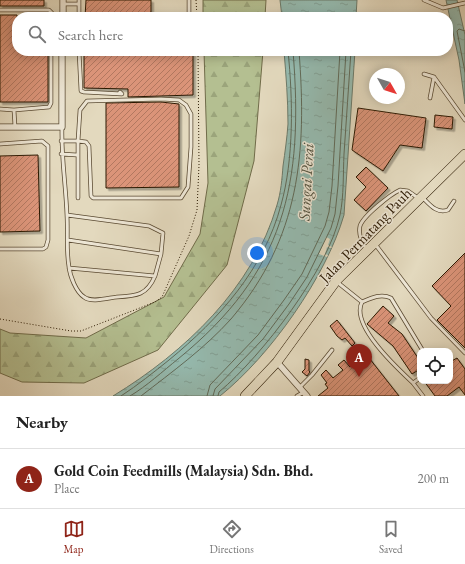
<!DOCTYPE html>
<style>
:root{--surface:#fff;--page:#f6f6f6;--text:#222;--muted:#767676;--line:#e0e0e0;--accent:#8f2418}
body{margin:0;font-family:"EB Garamond",serif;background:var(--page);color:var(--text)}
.controls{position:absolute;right:12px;bottom:12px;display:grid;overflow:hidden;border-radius:8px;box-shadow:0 2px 10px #0003}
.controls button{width:36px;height:36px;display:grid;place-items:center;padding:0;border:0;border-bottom:1px solid var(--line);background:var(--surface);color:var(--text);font:20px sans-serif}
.compass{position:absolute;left:369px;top:68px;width:36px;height:36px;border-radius:50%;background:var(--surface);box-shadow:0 2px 10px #0003;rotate:129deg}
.you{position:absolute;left:257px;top:253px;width:14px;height:14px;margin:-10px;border:3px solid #fff;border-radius:50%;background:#1a73e8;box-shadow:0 0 0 6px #1a73e833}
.badge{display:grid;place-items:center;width:26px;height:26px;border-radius:50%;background:var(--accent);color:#fff;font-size:13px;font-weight:700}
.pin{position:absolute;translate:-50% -33px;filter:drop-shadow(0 1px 2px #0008)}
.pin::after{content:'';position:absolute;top:21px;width:14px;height:12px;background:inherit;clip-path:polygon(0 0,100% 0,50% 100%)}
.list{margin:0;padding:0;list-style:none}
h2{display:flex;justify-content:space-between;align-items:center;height:52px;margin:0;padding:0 16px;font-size:17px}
h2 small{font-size:13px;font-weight:400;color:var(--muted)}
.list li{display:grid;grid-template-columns:26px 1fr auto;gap:12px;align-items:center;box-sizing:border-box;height:60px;padding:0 16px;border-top:1px solid var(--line)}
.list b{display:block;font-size:15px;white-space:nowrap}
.list p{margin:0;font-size:13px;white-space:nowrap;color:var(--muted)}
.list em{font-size:13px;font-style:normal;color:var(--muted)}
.icon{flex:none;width:22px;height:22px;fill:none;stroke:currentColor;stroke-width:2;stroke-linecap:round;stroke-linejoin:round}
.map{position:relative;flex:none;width:465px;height:396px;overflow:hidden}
.search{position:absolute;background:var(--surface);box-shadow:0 2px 10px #0003;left:12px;right:12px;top:12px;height:44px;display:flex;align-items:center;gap:10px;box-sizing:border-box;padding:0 14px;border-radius:16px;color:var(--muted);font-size:15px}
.sheet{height:112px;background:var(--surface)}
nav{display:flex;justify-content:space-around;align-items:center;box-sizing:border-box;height:56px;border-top:1px solid var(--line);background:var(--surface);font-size:11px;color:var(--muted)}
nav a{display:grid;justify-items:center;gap:2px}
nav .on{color:var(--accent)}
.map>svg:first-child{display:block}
.forest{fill:url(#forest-firs);stroke:#706c4a}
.water{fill:url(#water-ripples);stroke:#6b7a6a}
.pier{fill:#e3d9be}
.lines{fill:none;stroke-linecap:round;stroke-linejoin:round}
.shore{stroke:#606a58;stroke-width:1}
.building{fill:url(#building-hatch);stroke:#2b1902;filter:url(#shadow)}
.service-casing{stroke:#594931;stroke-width:4.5}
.minor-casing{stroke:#594931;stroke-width:7}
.primary-casing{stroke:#2b1902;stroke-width:10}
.path{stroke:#2b1902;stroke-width:1;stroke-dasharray:1 2;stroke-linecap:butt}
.service{stroke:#ede6d5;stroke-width:3}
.minor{stroke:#ede6d5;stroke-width:5.5}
.primary{stroke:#e3d9be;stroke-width:9}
.labels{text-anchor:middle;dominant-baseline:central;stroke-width:3;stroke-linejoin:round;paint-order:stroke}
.street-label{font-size:15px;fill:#2b1902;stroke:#ede6d5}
.water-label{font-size:16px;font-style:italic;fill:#50513f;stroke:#ede6d5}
</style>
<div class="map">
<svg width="465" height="396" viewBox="0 0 465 396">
<defs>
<pattern id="forest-firs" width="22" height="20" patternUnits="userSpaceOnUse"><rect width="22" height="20" fill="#b4bf91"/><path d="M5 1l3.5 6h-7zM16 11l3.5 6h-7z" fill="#9ba47b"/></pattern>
<pattern id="water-ripples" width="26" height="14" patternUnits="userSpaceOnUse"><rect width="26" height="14" fill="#95baaf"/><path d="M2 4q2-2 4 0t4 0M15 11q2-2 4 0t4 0" fill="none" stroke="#819f95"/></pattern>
<pattern id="building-hatch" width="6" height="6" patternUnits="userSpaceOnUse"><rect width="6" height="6" fill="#db9479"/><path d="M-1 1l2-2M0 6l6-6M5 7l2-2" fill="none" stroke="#b27861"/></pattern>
<filter id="shadow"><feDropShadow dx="2.5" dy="2.5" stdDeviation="0" flood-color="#0004"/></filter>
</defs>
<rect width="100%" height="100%" fill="#e3d9be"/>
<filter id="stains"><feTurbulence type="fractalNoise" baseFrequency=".005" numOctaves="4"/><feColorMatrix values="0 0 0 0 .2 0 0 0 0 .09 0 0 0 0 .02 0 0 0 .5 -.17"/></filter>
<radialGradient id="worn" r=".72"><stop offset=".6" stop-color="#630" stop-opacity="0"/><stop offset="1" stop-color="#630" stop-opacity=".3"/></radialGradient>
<path class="forest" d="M203,0H266L265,17H203Z
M204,51H263L254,161L227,265L158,350L84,383L22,382L0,373V329L10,333L86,338L164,297L200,234L208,183Z"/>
<path class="water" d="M280,0H357L356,17H282Z
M446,0H457L465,35V104L459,60Z
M284,51H355L344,215C326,277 270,356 220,396H113C185,352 253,288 277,205C281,192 282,179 283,166C285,152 287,138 288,124C288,100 286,75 284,51Z"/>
<path class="pier" d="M326,237L330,239L328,245L332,247L331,248L327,247L325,254L328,255L327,257L319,254Z"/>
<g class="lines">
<path class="shore" d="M465,31L459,29L457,31L465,72
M121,396C138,385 154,372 169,360C219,319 264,269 281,205C294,159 293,99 288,51
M130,396C147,386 163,371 178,359C285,272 304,184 293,51
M141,396C172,372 205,348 231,319C300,238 307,153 299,51
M207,396L210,385L258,335L284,300L302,274L325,226L329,212L332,186L340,51
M213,396L215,389L263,339L289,304L307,277L331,228L335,214L338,186L346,51
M218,396L219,392C262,356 328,270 340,215C344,196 343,174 344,154C346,120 349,85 351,51"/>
</g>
<path class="building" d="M0,0H44V6H0Z
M86,0H151V17H85Z
M0,15H17V51H48V102H0Z
M84,51H193V95L128,97V89L84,88Z
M161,102L179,104V187L106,188V103Z
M358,108L426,118L422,148L400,145L383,171L352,150Z
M435,115L453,117L452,129L434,127Z
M38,155L40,231L0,232V156Z
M366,167L388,188L366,211L354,200L366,187L356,177Z
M465,253V348L437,320L451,306L432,286Z
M383,306L394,316L388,323L402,334L420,361V369L412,374L393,346L367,324Z
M337,320L355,343L352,346L345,338L342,340L337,336L330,326Z
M366,354L399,396H318L328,388L325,384L327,383L321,375L326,370L333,378L343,370L338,365L344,360L350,367Z
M457,358L465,369V395L459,387L447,396H435L424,381H450V362Z
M305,359L309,360V371L310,372L307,376L302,372L305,369Z"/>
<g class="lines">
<g class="service-casing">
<path id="service" d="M424,0L443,8L465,3
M63,4H79V0
M79,4V17
M0,10H49L52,13V17
M189,17V0
M79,51L81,91L84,92L122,94L120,92
M424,74L434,77L465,120
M430,98L434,77
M0,109L14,110L15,127
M14,110L49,107L51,103V51
M62,127C61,157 66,186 67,216C68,233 66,250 69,267C70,276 76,292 84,297C91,303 108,298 117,297C137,296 147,295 155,276
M61,141H78L80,110L87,101L161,99L179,100L186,105L191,114V147L188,187L181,198H93L91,196L89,146L86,142L78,141V198
M0,144L42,141L48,146V240L46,247L43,249H0
M61,154L77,155
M423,198C430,205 437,214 448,210L454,201
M67,215L149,226L163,233L161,254L68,240
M375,244L431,318L465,353
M367,250C362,243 358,235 360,226C363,216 391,194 400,190L408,191L418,198
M69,268L155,276L161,254
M337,282L362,302C371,298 381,293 391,298L423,351
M362,302C350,325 397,368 413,383
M420,378L413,383L423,396
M300,387L312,375L332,350
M297,396L304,392"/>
</g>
<g class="minor-casing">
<path id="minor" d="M63,17V0
M0,127H62V51
M277,362L307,396"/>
</g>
<g class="primary-casing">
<path id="primary" d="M245,396L277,362L336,281L465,154"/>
</g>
<path class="path" d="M196,0L197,17
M0,319L71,331H81L155,302L162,297L189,236L197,210L199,165L198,51"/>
<use href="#service" class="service"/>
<use href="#minor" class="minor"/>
<use href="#primary" class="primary"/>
</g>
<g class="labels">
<g class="street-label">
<text transform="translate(365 235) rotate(-46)">Jalan Permatang Pauh</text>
</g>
<g class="water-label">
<text transform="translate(306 182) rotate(-87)">Sungai Perai</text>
</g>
</g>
<rect width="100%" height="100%" filter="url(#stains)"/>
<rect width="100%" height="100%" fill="url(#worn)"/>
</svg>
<div class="controls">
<button><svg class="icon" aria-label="locate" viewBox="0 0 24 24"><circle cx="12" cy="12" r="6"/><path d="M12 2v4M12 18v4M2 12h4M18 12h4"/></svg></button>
</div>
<svg class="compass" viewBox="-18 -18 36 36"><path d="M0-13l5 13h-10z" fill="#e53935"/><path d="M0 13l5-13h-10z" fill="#767676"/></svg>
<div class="you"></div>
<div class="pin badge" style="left:359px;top:377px">A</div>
<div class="search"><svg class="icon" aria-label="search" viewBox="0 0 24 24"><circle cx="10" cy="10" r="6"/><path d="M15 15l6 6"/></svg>Search here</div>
</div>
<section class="sheet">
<h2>Nearby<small></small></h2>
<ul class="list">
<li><span class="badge">A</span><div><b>Gold Coin Feedmills (Malaysia) Sdn. Bhd.</b><p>Place</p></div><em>200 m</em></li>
</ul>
</section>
<nav>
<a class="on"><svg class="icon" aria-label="map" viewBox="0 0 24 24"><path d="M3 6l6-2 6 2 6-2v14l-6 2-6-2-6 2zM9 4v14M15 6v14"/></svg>Map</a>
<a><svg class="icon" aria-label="directions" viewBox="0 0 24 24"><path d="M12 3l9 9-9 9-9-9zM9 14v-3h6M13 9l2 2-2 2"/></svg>Directions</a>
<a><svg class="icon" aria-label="saved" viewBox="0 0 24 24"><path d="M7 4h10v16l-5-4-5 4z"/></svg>Saved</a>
</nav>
